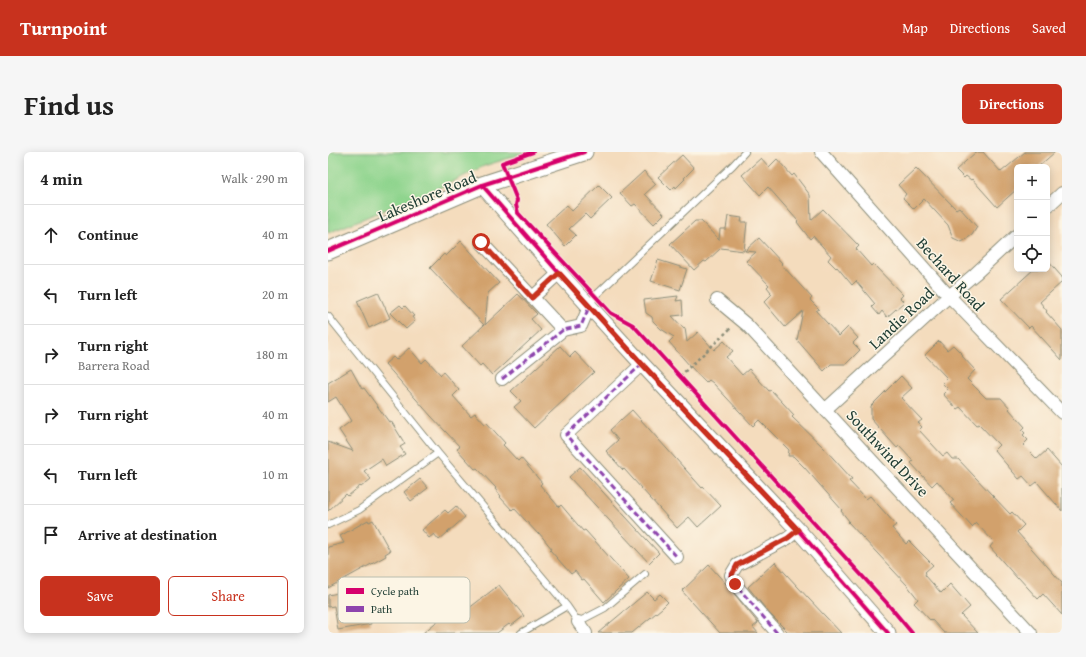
<!DOCTYPE html>
<meta charset="utf-8">
<style>
:root{--surface:#fff;--page:#f6f6f6;--text:#222;--muted:#767676;--line:#e0e0e0;--accent:#c8321e}
body{margin:0;font-family:"Gentium Book Plus",serif;background:var(--page);color:var(--text)}
.controls{position:absolute;right:12px;top:12px;display:grid;overflow:hidden;border-radius:6px;box-shadow:0 2px 10px #0003}
.controls button{width:36px;height:36px;display:grid;place-items:center;padding:0;border:0;border-bottom:1px solid var(--line);background:var(--surface);color:var(--text);font:20px sans-serif}
.stop{position:absolute;width:12px;height:12px;margin:-9px;border:3px solid #c8321e;border-radius:50%;background:#fff}
.stop.end{background:#c8321e;border-color:#fff;box-shadow:0 1px 4px #0008}
.list{margin:0;padding:0;list-style:none}
h2{display:flex;justify-content:space-between;align-items:center;height:52px;margin:0;padding:0 16px;font-size:17px}
h2 small{font-size:13px;font-weight:400;color:var(--muted)}
.list li{display:grid;grid-template-columns:26px 1fr auto;gap:12px;align-items:center;box-sizing:border-box;height:60px;padding:0 16px;border-top:1px solid var(--line)}
.list b{display:block;font-size:15px;white-space:nowrap}
.list p{margin:0;font-size:13px;white-space:nowrap;color:var(--muted)}
.list em{font-size:13px;font-style:normal;color:var(--muted)}
.actions{display:flex;gap:8px;padding:12px 16px}
.actions a{flex:1;padding:9px 0;border:1px solid var(--accent);border-radius:6px;text-align:center;font-size:14px;color:var(--accent)}
.actions .main{background:var(--accent);color:#fff}
.icon{flex:none;width:22px;height:22px;fill:none;stroke:currentColor;stroke-width:2;stroke-linecap:round;stroke-linejoin:round}
.map{position:relative;flex:none;width:734px;height:481px;overflow:hidden;border-radius:6px}
header{display:flex;align-items:center;gap:24px;box-sizing:border-box;height:56px;padding:0 20px;background:var(--accent);color:#fff}
header strong{font-size:19px}
nav{display:flex;gap:22px;margin-inline-start:auto;font-size:14px}
.intro{display:flex;align-items:center;justify-content:space-between;box-sizing:border-box;height:96px;padding:0 24px}
h1{margin:0;font-size:28px}
.button{padding:10px 18px;border-radius:6px;background:var(--accent);color:#fff;font-size:14px;font-weight:700}
main{display:flex;gap:24px;padding:0 24px}
aside{flex:1;background:var(--surface);border-radius:6px;box-shadow:0 2px 10px #0003}
.map>svg:first-child{display:block}
.green{fill:#8ed48d;stroke:#568860}
.building{fill:#d2a16c}
.lines{fill:none;stroke-linecap:round;stroke-linejoin:round}
.service-casing{stroke:#8a8c78;stroke-width:8}
.minor-casing{stroke:#8a8c78;stroke-width:14}
.tertiary-casing{stroke:#8a8c78;stroke-width:17}
.secondary-casing{stroke:#8a8c78;stroke-width:19}
.path{stroke:#8a8c78;stroke-width:2.5;stroke-dasharray:3 3;stroke-linecap:butt}
.service{stroke:#fff;stroke-width:6}
.minor{stroke:#fff;stroke-width:12}
.tertiary{stroke:#fff;stroke-width:15}
.secondary{stroke:#fff;stroke-width:17}
.quiet{stroke:#8e44ad;stroke-width:3;stroke-dasharray:6 3;stroke-linecap:butt}
.cycleway-casing{stroke:#fcf5e5;stroke-width:6}
.cycleway{stroke:#d6006c;stroke-width:4}
.route{stroke:#c8321e;stroke-width:5}
.labels{text-anchor:middle;dominant-baseline:central;stroke-width:3;stroke-linejoin:round;paint-order:stroke}
.street-label{font-size:16px;fill:#1f3d34;stroke:#fcf5e5}
.key{fill:#fcf5e5;stroke:#babeb0;stroke-width:1}
.key-label{font-size:11px;fill:#1f3d34}
</style>
<header>
<strong>Turnpoint</strong>
<nav><a>Map</a><a>Directions</a><a>Saved</a></nav>
</header>
<div class="intro"><h1>Find us</h1><a class="button">Directions</a></div>
<main>
<aside>
<h2>4 min<small>Walk · 290 m</small></h2>
<ul class="list">
<li><svg class="icon" aria-label="ahead" viewBox="0 0 24 24"><path d="M12 20V5M6 11l6-6 6 6"/></svg><div><b>Continue</b></div><em>40 m</em></li>
<li><svg class="icon" aria-label="left" viewBox="0 0 24 24"><path d="M17 20v-9H6M10 6l-5 5 5 5"/></svg><div><b>Turn left</b></div><em>20 m</em></li>
<li><svg class="icon" aria-label="right" viewBox="0 0 24 24"><path d="M7 20v-9h11M14 6l5 5-5 5"/></svg><div><b>Turn right</b><p>Barrera Road</p></div><em>180 m</em></li>
<li><svg class="icon" aria-label="right" viewBox="0 0 24 24"><path d="M7 20v-9h11M14 6l5 5-5 5"/></svg><div><b>Turn right</b></div><em>40 m</em></li>
<li><svg class="icon" aria-label="left" viewBox="0 0 24 24"><path d="M17 20v-9H6M10 6l-5 5 5 5"/></svg><div><b>Turn left</b></div><em>10 m</em></li>
<li><svg class="icon" aria-label="arrive" viewBox="0 0 24 24"><path d="M6 21V4h12l-3 4 3 4H6"/></svg><div><b>Arrive at destination</b></div></li>
</ul>
<div class="actions"><a class="main">Save</a><a>Share</a></div>
</aside>
<div class="map">
<svg width="734" height="481" viewBox="0 0 734 481">
<rect width="100%" height="100%" fill="#fcf5e5"/>
<filter id="ink" filterUnits="userSpaceOnUse"><feTurbulence type="fractalNoise" baseFrequency=".025" numOctaves="2"/><feDisplacementMap in="SourceGraphic" scale="8" xChannelSelector="R" yChannelSelector="G"/><feConvolveMatrix kernelMatrix="1 2 1 2 8 2 1 2 1" color-interpolation-filters="sRGB"/></filter>
<filter id="wash" filterUnits="userSpaceOnUse"><feTurbulence type="fractalNoise" baseFrequency=".012" numOctaves="4" result="noise"/><feDisplacementMap in="SourceGraphic" scale="16" xChannelSelector="R" yChannelSelector="G"/><feGaussianBlur stdDeviation="0.9" result="paint"/><feColorMatrix in="noise" values="0 0 0 0 0 0 0 0 0 0 0 0 0 0 0 0 0 1.4 0 .05"/><feComposite in="paint" operator="in"/></filter>
<g filter="url(#wash)">
<rect width="100%" height="100%" fill="#f4dcbd"/>
<path class="green" d="M0,0H200L156,14L120,32L0,81Z"/>
<g id="blocks">
<path class="building" d="M648,0H655L673,20L697,0H727L710,15H689V37L669,55L644,27L643,28L638,24L636,26L628,18Z
M354,3L366,16L356,26L357,27L348,36L347,34L343,38L330,25Z
M433,6L441,15L449,7L464,24L466,22L482,43L483,68L495,57L531,94L528,97L543,114L545,112L575,143L572,146L576,150L559,165L554,159L551,163L544,155L547,152L528,129L524,133L509,115L508,116L500,108L503,104L485,84L482,87L469,70L470,69L440,35L432,43L414,23Z
M588,16L628,57L631,55L649,75L644,83L634,90L625,86L620,73L596,47L586,57L575,46L578,42L570,33Z
M316,19L328,32L317,42L336,62L326,72L307,52L304,54L292,41Z
M271,33L284,46L262,67L257,62L241,77L248,83L237,94L218,72L239,53L244,59Z
M400,64L414,66L413,70H419L416,99L393,96L378,110L376,109L366,118L342,92L367,69H373L391,88L392,77H398Z
M431,86L454,111L453,112L484,146L482,148L491,157L488,159L511,184L520,175L530,186L525,191L532,198L518,212H503L496,219L469,188L475,159L457,175L436,150L444,142L442,141L443,140L439,135L441,133L418,109L428,100L417,99Z
M133,89L171,131L160,141L157,173L190,142L209,162L203,167L213,178L164,223L154,212L152,214L134,194L156,173L102,116L116,102L118,104Z
M330,108L359,117L352,138L323,129Z
M719,108L734,125V130L712,150L719,159L718,160L734,178V208L703,174L701,176L673,147L706,117H719Z
M50,140L62,166L41,176L29,149Z
M350,144L348,149L354,148L355,163L344,164L356,177L357,176L359,190L370,180L386,198L396,189L405,199L398,205L414,223L421,217L441,239L443,238L466,263L464,265L496,296L524,327L521,329L538,347L542,344L568,373L564,376L578,392L581,389L605,413L597,420L598,421L597,423L613,441L622,432L642,455L633,463L650,481H616L603,467L602,468L586,451L590,447L579,433L520,370L521,369L513,359L514,358L476,315L465,304H460L461,298L431,268L425,274L385,231L381,228L378,231L362,214L341,190L346,185L333,177L325,169L324,165L318,161L316,148Z
M72,153L75,156L77,154L86,164L84,165L87,169L78,177L62,161Z
M611,189L619,198L625,193L635,203L634,204L647,218L639,227L658,246H673L682,256L681,257L697,275L694,278L697,281L695,283L700,288L695,293L709,307L719,298L734,315V359L709,330L704,334L695,324L691,327L666,298L671,293L651,272L649,273L632,255L629,257L615,242L620,237L614,231L619,226L597,203Z
M232,194L242,205L247,200L266,220L206,276L186,255L193,249L183,239Z
M81,196L94,211L98,207L113,223L115,220L131,238L125,244L143,264L147,261L157,272L159,271L177,291L175,293L190,309L193,306L214,331L212,333L231,355L233,353L255,379L257,378L301,427L276,450L256,427L254,428L247,419L243,422L222,398L224,397L211,381L210,382L186,356L184,358L172,345L173,344L167,337L168,336L149,316L147,317L129,297L132,295L103,264L57,212L65,205L68,208Z
M23,217L34,237L36,236L61,270L63,269L77,292L72,295L77,302L58,314L54,307L36,319L43,327L33,335L32,334L20,344L18,342L0,359V290L25,299L11,278L23,269L8,245L0,250V231Z
M573,224L584,236L573,246L594,268L590,271L594,275L591,278L615,304L619,301L624,307H630L682,362L684,360L696,373L689,380L734,431V463L715,442L710,447L690,425L689,426L662,395L666,390L648,371L644,375L622,351L626,348L609,329L604,334L583,311L585,309L571,294L569,296L543,267V254Z
M304,258L374,336L375,335L393,354L370,375L361,365L349,376L296,317L295,318L278,299L290,288L282,278Z
M252,315L331,401L321,411L241,325Z
M92,327L100,336L83,349L76,340Z
M128,354L137,365L111,388L106,382L101,386L94,378L117,358L120,361Z
M40,368L41,370L45,368L62,399L57,402L58,404L0,436V395L16,391L12,384Z
M447,410L481,447L513,481H461L441,461L420,435Z
M381,413L399,433L430,471L425,475L430,481H392L354,439Z
M171,433L196,464L183,474L181,472L169,481H95L118,462L123,468L138,456L140,457Z
M31,437L32,441H36L43,472L10,478L6,454L0,455V443Z
M319,440L326,447L332,442L340,450L334,456L304,481H270Z"/>
</g>
</g>
<g filter="url(#ink)">
<use href="#blocks" fill-opacity="0" stroke="#8a8c78" stroke-width="1"/>
<g class="lines">
<g class="service-casing">
<path id="service" d="M262,153L267,144L405,13L417,0
M0,164L110,301L239,454L250,470L277,456L317,422
M0,373L31,358L110,301
M193,481L239,454"/>
</g>
<g class="minor-casing">
<path id="minor" d="M493,0L621,144L734,261
M719,55L734,41
M153,90L235,178
M204,146L231,121
M389,148L419,173L703,481
M314,212L238,283L349,405
M174,227L235,178L253,174L261,155
M498,257L621,144L647,122L689,83
M250,470L258,481
M449,481L407,432L403,423L409,413L460,386L470,378"/>
</g>
<g class="tertiary-casing">
<path id="tertiary" d="M154,33L231,121L314,212L470,378L560,481"/>
</g>
<g class="secondary-casing">
<path id="secondary" d="M0,99L154,33L256,0"/>
</g>
<path class="path" d="M352,224L404,175"/>
<use href="#service" class="service"/>
<use href="#minor" class="minor"/>
<use href="#tertiary" class="tertiary"/>
<use href="#secondary" class="secondary"/>
<path class="quiet" d="M153,90L204,146L231,121
M314,212L238,283L349,405
M174,227L235,178L253,174L261,155
M449,481L407,432L403,423L409,413L460,386L470,378"/>
<g class="cycleway-casing">
<path id="cycleway" d="M205,0L174,11L189,48L188,53L190,61L283,161L305,173L558,450L584,481
M154,33L231,121L314,212L470,378L560,481
M0,99L154,33L256,0"/>
</g>
<use href="#cycleway" class="cycleway"/>
</g>
</g>
<g class="lines" filter="url(#ink)">
<path class="route" d="M153,90L204,146L231,121L314,212L470,378L460,386L409,413L404,423L407,432"/>
</g>
<g class="labels">
<g class="street-label">
<text transform="translate(99 44) rotate(-23)">Lakeshore Road</text>
<text transform="translate(623 122) rotate(48)">Bechard Road</text>
<text transform="translate(573 166) rotate(-43)">Landie Road</text>
<text transform="translate(560 301) rotate(47)">Southwind Drive</text>
</g>
</g>
<rect x="10" y="425" width="132" height="46" rx="6" class="key"/>
<rect x="18" y="436" width="18" height="6" fill="#d6006c"/>
<rect x="18" y="454" width="18" height="6" fill="#8e44ad"/>
<g class="key-label">
<text x="43" y="443">Cycle path</text>
<text x="43" y="461">Path</text>
</g>
</svg>
<div class="controls">
<button>+</button>
<button>−</button>
<button><svg class="icon" aria-label="locate" viewBox="0 0 24 24"><circle cx="12" cy="12" r="6"/><path d="M12 2v4M12 18v4M2 12h4M18 12h4"/></svg></button>
</div>
<div class="stop" style="left:153px;top:90px"></div>
<div class="stop end" style="left:407px;top:432px"></div>
</div>
</main>
